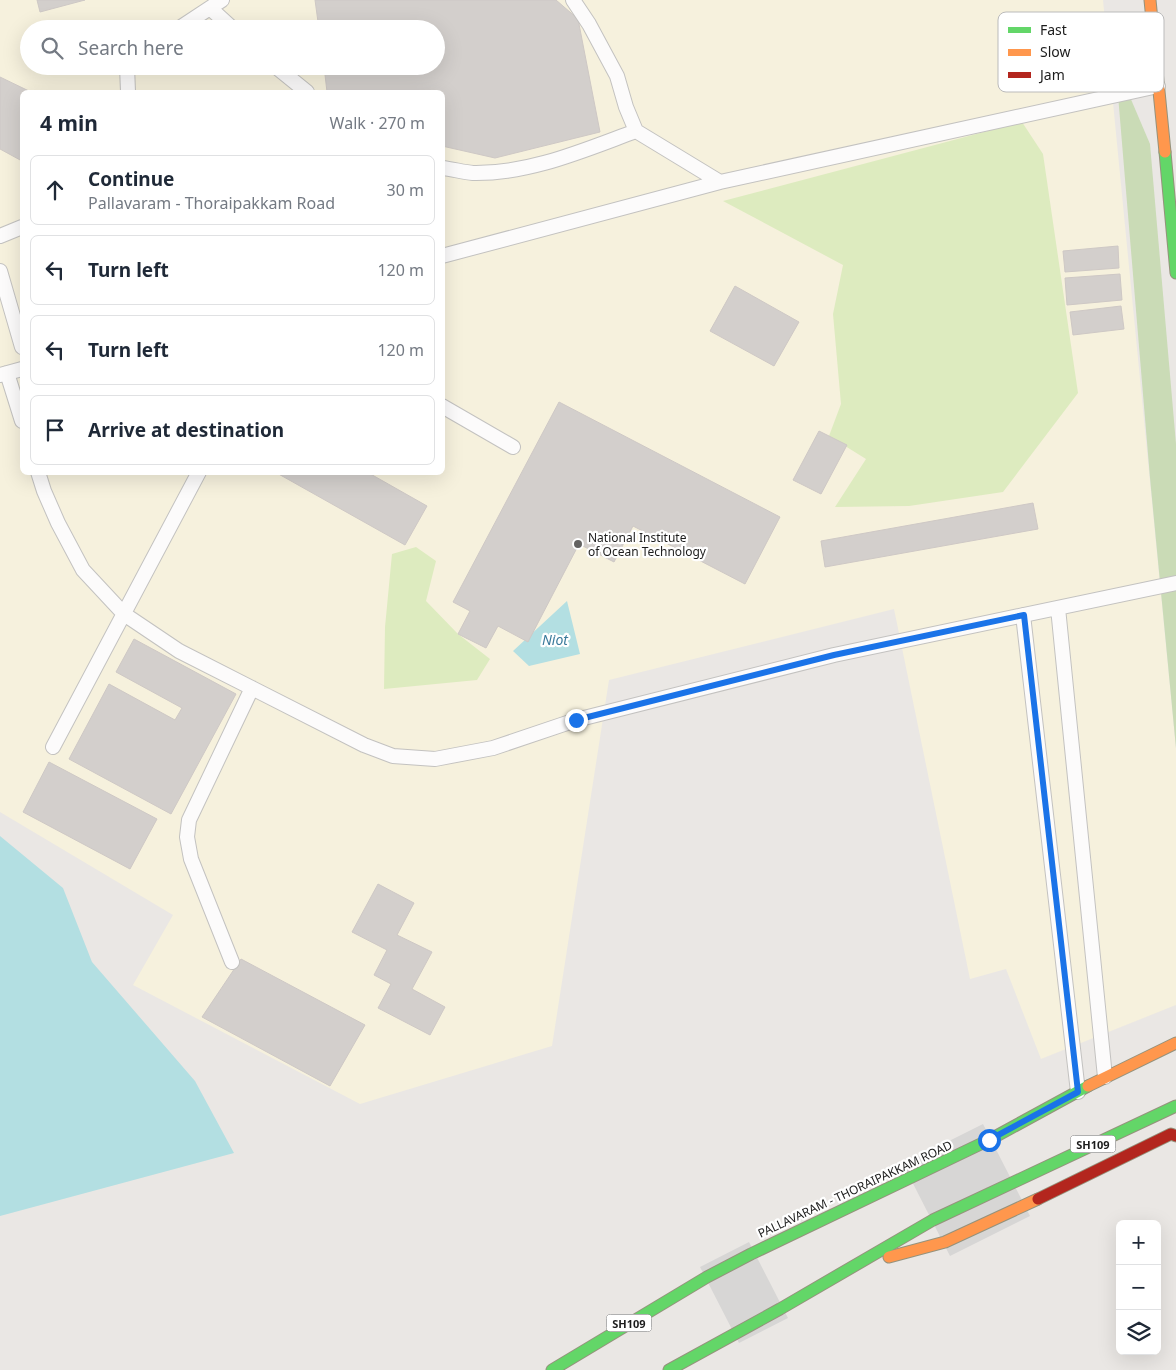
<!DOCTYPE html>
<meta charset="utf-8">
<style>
:root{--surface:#fff;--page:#f6f6f7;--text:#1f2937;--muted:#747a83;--line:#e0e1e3}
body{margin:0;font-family:"Noto Sans",sans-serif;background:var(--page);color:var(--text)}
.controls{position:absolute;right:15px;bottom:15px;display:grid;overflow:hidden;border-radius:8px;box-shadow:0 5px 20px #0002}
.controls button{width:45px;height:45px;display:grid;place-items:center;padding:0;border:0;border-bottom:1px solid var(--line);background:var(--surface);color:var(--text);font:25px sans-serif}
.stop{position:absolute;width:15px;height:15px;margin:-11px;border:4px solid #1a73e8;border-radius:50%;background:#fff}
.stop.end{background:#1a73e8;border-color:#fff;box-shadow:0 1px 5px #0008}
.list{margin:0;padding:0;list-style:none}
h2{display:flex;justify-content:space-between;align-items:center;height:65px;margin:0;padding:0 20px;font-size:21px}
h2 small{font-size:16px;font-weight:400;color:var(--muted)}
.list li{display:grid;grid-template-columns:32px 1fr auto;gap:15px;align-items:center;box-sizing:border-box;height:70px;margin:0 10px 10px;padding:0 10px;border:1px solid var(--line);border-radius:8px}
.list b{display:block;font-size:19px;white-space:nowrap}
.list p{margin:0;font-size:16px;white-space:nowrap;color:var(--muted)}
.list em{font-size:16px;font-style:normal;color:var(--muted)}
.icon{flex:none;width:28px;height:28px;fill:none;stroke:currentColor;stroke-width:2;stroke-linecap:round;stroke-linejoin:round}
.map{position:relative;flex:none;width:1176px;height:1370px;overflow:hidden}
.search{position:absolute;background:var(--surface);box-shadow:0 5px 20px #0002;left:20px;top:20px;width:425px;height:55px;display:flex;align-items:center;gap:12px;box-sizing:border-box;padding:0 18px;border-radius:28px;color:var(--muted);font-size:19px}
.panel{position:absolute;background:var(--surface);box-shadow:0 5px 20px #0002;left:20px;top:90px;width:425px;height:385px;border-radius:8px}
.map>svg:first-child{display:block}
.education{fill:#f6f1dd;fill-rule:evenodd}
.grass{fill:#ddebbf}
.forest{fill:#cadbb6}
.water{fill:#b3dfe2}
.pier{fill:#d7d6d5}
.building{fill:#d3cfcc;stroke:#cec8c5}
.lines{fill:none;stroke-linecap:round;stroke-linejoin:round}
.lane-casing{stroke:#c3c2c0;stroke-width:16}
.fast-casing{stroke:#95927c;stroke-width:13}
.slow-casing{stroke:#95927c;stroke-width:13}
.jam-casing{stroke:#95927c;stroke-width:13}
.lane{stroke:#fcfbfb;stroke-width:14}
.fast{stroke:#63d668;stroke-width:11}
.slow{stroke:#ff974d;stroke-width:11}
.jam{stroke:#b3261e;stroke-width:11}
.route{stroke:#1a73e8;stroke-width:6}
.poi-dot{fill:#646362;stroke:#fff;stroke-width:2}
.labels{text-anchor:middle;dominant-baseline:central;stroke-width:4.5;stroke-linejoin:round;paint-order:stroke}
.shield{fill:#fff;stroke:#606060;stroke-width:1}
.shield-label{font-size:11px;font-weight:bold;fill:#1c1c1c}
.poi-label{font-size:12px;fill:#1c1c1c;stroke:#fff;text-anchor:start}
.street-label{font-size:12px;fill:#1c1c1c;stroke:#fff}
.water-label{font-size:14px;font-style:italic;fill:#3a7a9b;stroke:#fff}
.key{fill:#fff;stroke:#bbb;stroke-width:1}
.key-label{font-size:14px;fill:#1c1c1c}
</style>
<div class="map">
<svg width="1176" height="1370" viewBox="0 0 1176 1370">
<rect width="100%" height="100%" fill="#eae7e4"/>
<path class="education" d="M0,0H1103L1176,748V1005L1041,1059L1006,969L970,979L894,609L609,680L552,1046L360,1104L133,985L173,915L0,812ZM29,29H436V66H29ZM22,92H442V472H22Z"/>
<path class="grass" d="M1022,122L1043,154L1078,393L1003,492L909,506L835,507L866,459L829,436L841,404L833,314L843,265L723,201Z
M416,547L436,561L426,601L458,634L490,659L477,680L384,689L385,627L392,554Z"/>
<path class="forest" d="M1127,90L1150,144L1176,444V748L1150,478L1118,95Z"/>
<path class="water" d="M567,601L580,654L529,666L513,651Z
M0,836L63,888L92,962L195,1081L234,1153L0,1216Z"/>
<path class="pier" d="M983,1124L1030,1216L950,1256L903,1164Z
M749,1242L788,1318L739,1343L700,1267Z"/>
<path class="building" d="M37,0H85L40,12Z
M315,0H556L578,19L600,132L495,158L442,146V92H327L324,66H436V29H319Z
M0,77L31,92H22V161L0,149Z
M1118,246L1119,268L1065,272L1063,251Z
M1120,274L1122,300L1067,305L1065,278Z
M735,286L799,322L774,366L710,331Z
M1121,306L1124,329L1073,335L1070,312Z
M559,402L780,517L745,584L633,526L614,562L579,544L528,642L498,626L486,648L458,634L470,611L453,602Z
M819,431L847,445L821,494L793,480Z
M275,472H367L427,506L405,545Z
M1033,503L1038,529L825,567L821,541Z
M134,639L236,694L171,814L69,759L109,684L175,720L182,708L116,672Z
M49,762L157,819L130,869L23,812Z
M378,884L414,903L397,935L432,952L412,989L445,1007L430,1035L378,1008L391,984L374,975L387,950L352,932Z
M241,959L365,1025L330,1086L202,1017Z"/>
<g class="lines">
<g class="lane-casing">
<path id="lane" d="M573,0L589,24L617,76L626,107L636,131L720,182
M210,8L233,29
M178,29L222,0
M127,66L128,92
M275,66L307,92
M442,168C452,169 463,172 473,173C530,174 584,150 636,131
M0,236L22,227
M442,256L720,182L1158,86
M0,271L22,347
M7,373L22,421
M0,375L22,369
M442,406L513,447
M38,472L44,491L58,523L83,570L124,614L179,651L364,745L393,756L435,759L493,748L576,720L834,655L1176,583
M1058,608L1105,1077
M1023,615L1078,1092
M53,747L199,472
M232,962L191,859L187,837L189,820L252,688"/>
</g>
<g class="fast-casing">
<path id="fast" d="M1165,152L1176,273
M552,1370L707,1277L751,1254L989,1140L1088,1086
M669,1370L780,1309L933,1220L1176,1106"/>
</g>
<g class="slow-casing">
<path id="slow" d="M1150,0L1165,152
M1088,1086L1176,1043
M889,1257L945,1242L1038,1199"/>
</g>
<g class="jam-casing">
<path id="jam" d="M1038,1199L1171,1134L1176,1136"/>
</g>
<use href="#lane" class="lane"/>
<use href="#fast" class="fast"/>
<use href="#slow" class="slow"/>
<use href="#jam" class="jam"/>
</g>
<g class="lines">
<path class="route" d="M576,720L834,655L1024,615L1078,1092L989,1140"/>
</g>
<circle class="poi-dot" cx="578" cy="544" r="5"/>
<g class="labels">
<g class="shield">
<rect x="1070.5" y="1135.5" width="45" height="17" rx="4"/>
<rect x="606.5" y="1314.5" width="45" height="17" rx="4"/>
</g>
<g class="shield-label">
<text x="1093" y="1144">SH109</text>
<text x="629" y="1323">SH109</text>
</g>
<g class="poi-label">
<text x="588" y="537">National Institute<tspan x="588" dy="14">of Ocean Technology</tspan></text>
</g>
<g class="street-label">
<text transform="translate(855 1189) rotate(-25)">PALLAVARAM - THORAIPAKKAM ROAD</text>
</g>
<g class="water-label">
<text x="555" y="639">Niot</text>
</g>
</g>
<rect x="998" y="12" width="166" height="80" rx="8" class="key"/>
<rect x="1008" y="27" width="23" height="6" fill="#63d668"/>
<rect x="1008" y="49" width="23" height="7" fill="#ff974d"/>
<rect x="1008" y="72" width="23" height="6" fill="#b3261e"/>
<g class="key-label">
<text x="1040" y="35">Fast</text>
<text x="1040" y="57">Slow</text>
<text x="1040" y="80">Jam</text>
</g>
</svg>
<div class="controls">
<button>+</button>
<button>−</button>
<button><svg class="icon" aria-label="layers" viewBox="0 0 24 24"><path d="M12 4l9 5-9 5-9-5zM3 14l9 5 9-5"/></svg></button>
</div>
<div class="stop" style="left:989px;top:1140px"></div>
<div class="stop end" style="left:576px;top:720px"></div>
<div class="search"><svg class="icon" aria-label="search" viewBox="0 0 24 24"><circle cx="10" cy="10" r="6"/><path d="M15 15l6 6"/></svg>Search here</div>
<section class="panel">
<h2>4 min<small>Walk · 270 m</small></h2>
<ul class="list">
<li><svg class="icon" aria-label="ahead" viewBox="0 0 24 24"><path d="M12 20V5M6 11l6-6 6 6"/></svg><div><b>Continue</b><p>Pallavaram - Thoraipakkam Road</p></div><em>30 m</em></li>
<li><svg class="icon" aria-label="left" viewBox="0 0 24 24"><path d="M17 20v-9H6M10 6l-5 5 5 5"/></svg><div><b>Turn left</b></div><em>120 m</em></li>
<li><svg class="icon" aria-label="left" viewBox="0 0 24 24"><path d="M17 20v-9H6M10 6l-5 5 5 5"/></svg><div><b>Turn left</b></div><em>120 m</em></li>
<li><svg class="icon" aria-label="arrive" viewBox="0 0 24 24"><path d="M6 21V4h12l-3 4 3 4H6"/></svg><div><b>Arrive at destination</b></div></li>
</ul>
</section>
</div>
